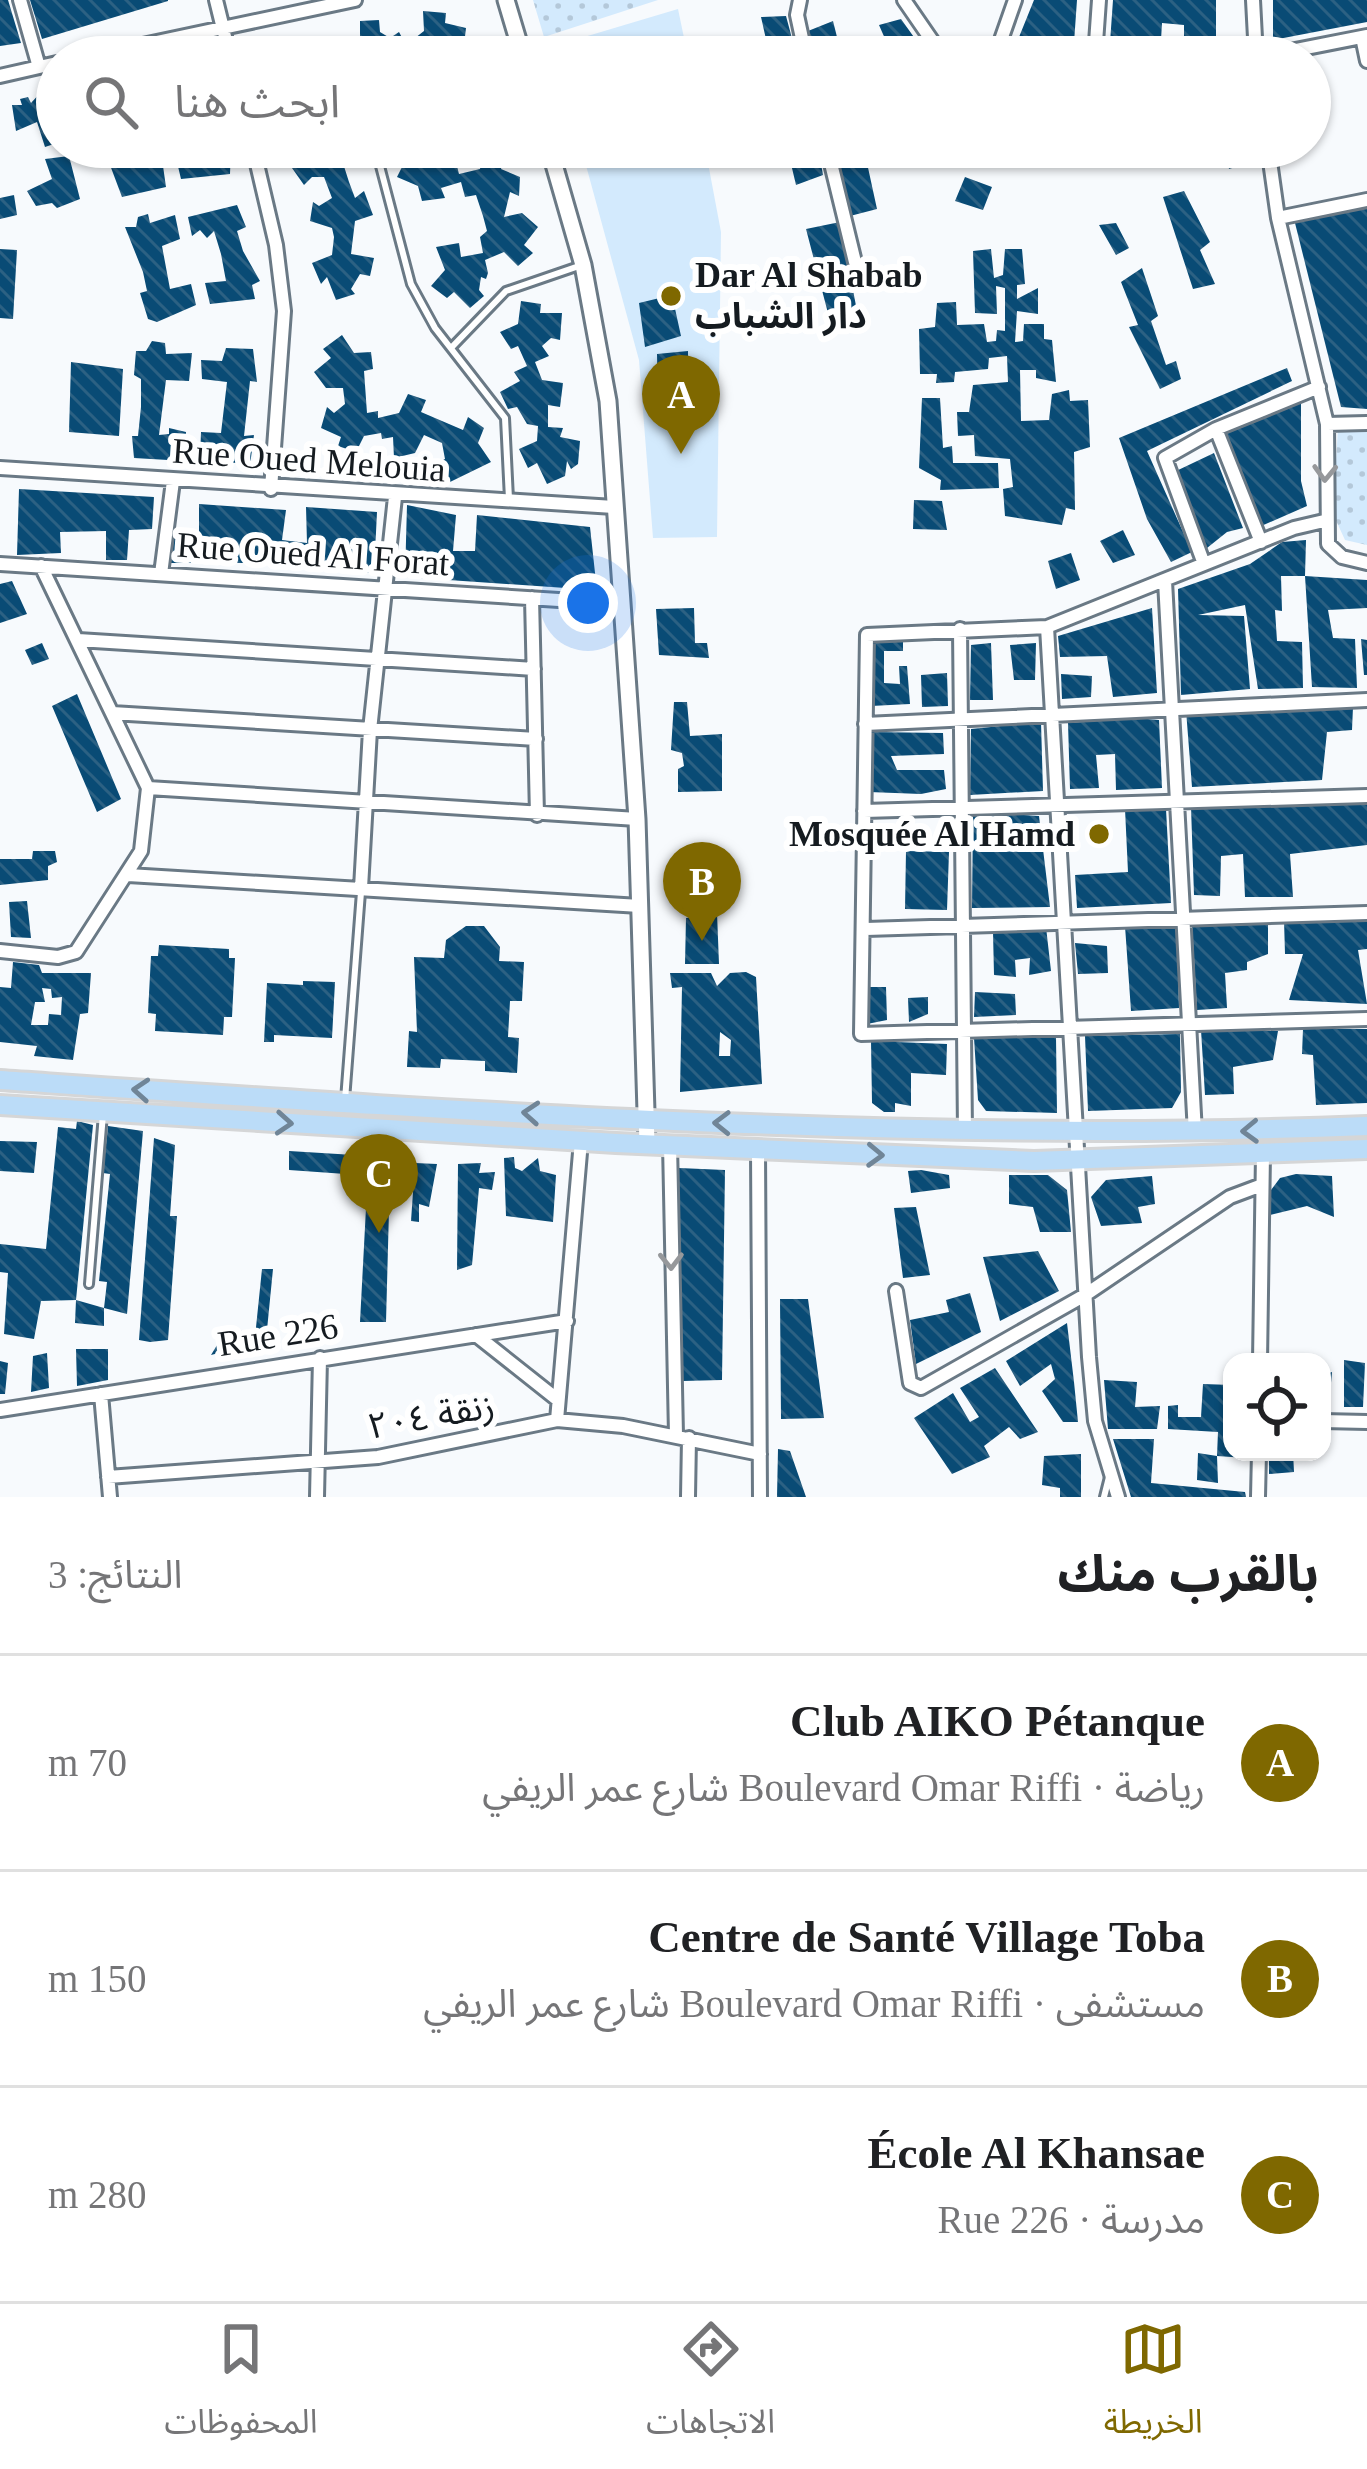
<!DOCTYPE html>
<html lang="ar">
<meta charset="utf-8">
<style>
:root{--surface:#fff;--page:#f6f6f6;--text:#202124;--muted:#757577;--line:#e0e0e0;--accent:#7f6800}
body{margin:0;font-family:"Times New Roman","Noto Sans Arabic",serif;background:var(--page);color:var(--text);direction:rtl}
.controls{position:absolute;right:36px;bottom:36px;display:grid;overflow:hidden;border-radius:24px;box-shadow:0 3px 9px #0004}
.controls button{width:108px;height:108px;display:grid;place-items:center;padding:0;border:0;border-bottom:3px solid var(--line);background:var(--surface);color:var(--text);font:60px sans-serif}
.you{position:absolute;left:588px;top:603px;width:42px;height:42px;margin:-30px;border:9px solid #fff;border-radius:50%;background:#1a73e8;box-shadow:0 0 0 18px #1a73e833}
.badge{display:grid;place-items:center;width:78px;height:78px;border-radius:50%;background:var(--accent);color:#fff;font-size:39px;font-weight:700}
.pin{position:absolute;translate:-50% -99px;filter:drop-shadow(0 3px 6px #0008)}
.pin::after{content:'';position:absolute;top:63px;width:42px;height:36px;background:inherit;clip-path:polygon(0 0,100% 0,50% 100%)}
.list{margin:0;padding:0;list-style:none}
h2{display:flex;justify-content:space-between;align-items:center;height:156px;margin:0;padding:0 48px;font-size:51px}
h2 small{font-size:39px;font-weight:400;color:var(--muted)}
.list li{display:grid;grid-template-columns:78px 1fr auto;gap:36px;align-items:center;box-sizing:border-box;height:216px;padding:0 48px;border-top:3px solid var(--line)}
.list b{display:block;font-size:45px;white-space:nowrap}
.list p{margin:0;font-size:39px;white-space:nowrap;color:var(--muted)}
.list em{font-size:39px;font-style:normal;color:var(--muted)}
.icon{flex:none;width:66px;height:66px;fill:none;stroke:currentColor;stroke-width:2;stroke-linecap:round;stroke-linejoin:round}
.map{position:relative;flex:none;width:1367px;height:1497px;overflow:hidden;direction:ltr}
.search{position:absolute;background:var(--surface);box-shadow:0 3px 9px #0004;left:36px;right:36px;top:36px;height:132px;display:flex;align-items:center;gap:30px;box-sizing:border-box;padding:0 42px;border-radius:66px;color:var(--muted);font-size:45px}
.sheet{height:804px;background:var(--surface)}
nav{display:flex;justify-content:space-around;align-items:center;box-sizing:border-box;height:168px;border-top:3px solid var(--line);background:var(--surface);font-size:33px;color:var(--muted)}
nav a{display:grid;justify-items:center;gap:6px}
nav .on{color:var(--accent)}
.map>svg:first-child{display:block}
.grass{fill:#d3eafd}
.park{fill:url(#park-dots)}
.building{fill:url(#building-back-hatch);fill-rule:evenodd}
.lines{fill:none;stroke-linecap:round;stroke-linejoin:round}
.service-casing{stroke:#6a7985;stroke-width:12}
.minor-casing{stroke:#6a7985;stroke-width:18}
.tertiary-casing{stroke:#6a7985;stroke-width:21}
.primary-casing{stroke:#d5d6d7;stroke-width:24}
.service{stroke:#fff;stroke-width:6}
.minor{stroke:#fff;stroke-width:12}
.tertiary{stroke:#fff;stroke-width:15}
.primary{stroke:#bbdcf8;stroke-width:18}
.oneway{stroke:#96989b}
.oneway2{stroke:#708597}
.poi-dot{fill:#7f6800;stroke:#fff;stroke-width:4.5}
.labels{text-anchor:middle;dominant-baseline:central;stroke-width:12;stroke-linejoin:round;paint-order:stroke}
.poi-label{font-size:36px;font-weight:bold;fill:#151b20;stroke:#fff;text-anchor:start}
.street-label{font-size:36px;fill:#151b20;stroke:#fff}
</style>
<div class="map">
<svg width="1367" height="1497" viewBox="0 0 1367 1497">
<defs>
<pattern id="park-dots" width="8" height="8" patternUnits="userSpaceOnUse" patternTransform="scale(3)"><rect width="8" height="8" fill="#d3eafd"/><path d="M2 2h.1M6 6h.1" fill="none" stroke="#b4c8d9" stroke-width="1.8" stroke-linecap="round"/></pattern>
<pattern id="building-back-hatch" width="6" height="6" patternUnits="userSpaceOnUse" patternTransform="scale(3)"><rect width="6" height="6" fill="#094b75"/><path d="M-1 5l2 2M0 0l6 6M5-1l2 2" fill="none" stroke="#2c6183"/></pattern>
</defs>
<rect width="100%" height="100%" fill="#f7fafd"/>
<path class="grass" d="M678,9L688,57H557L554,46Z
M581,147H705L721,232L717,537L653,538L639,360Z"/>
<path class="park" d="M533,0H658L544,37Z
M1367,426V545L1345,540L1333,514L1338,427Z"/>
<path class="building" d="M0,0H8L21,43L0,46Z
M30,0H168V1L42,39Z
M1034,0H1077L1073,57H1011Z
M1113,0H1216V50L1184,51V25L1162,23L1160,57H1109Z
M1273,0H1367V22L1273,40Z
M423,11L446,13L445,23L466,28L464,45H455L448,57H416L411,51L400,57H351L348,39L360,41V21L379,20L380,32L390,38L399,32L406,45L424,31Z
M786,16L797,57H770L761,17Z
M901,19L916,40L893,57L879,25Z
M833,21L842,57H813L808,31Z
M319,41L332,57H298L302,52Z
M42,91L57,96V143L45,147L37,122L16,131L12,105H22L20,99L28,97L31,103Z
M115,147H138L141,165L162,159L166,187L122,197L110,165H117Z
M194,147H231L230,174L181,179L175,154L195,153Z
M296,147H349L352,154L342,160L349,182L355,198L364,191L373,215L355,221L351,254L374,258L370,276L360,274L351,289L355,294L336,300L327,277L321,284L312,263L332,255L334,237L332,228L310,221L313,202L319,206L332,198L324,177H312L304,185L292,168L306,153Z
M419,147L442,149L444,164L456,162L459,174L480,169L484,150L506,152L501,169L520,177L519,196L510,192L504,217L522,213L538,227L524,245L533,253L518,266L504,252L485,260L488,273L486,279L481,277L479,290L484,296L470,308L454,292L447,298L431,286L445,270L436,247L459,243L461,257L483,253L480,237L487,231L483,216L476,195L465,197L461,182L441,188L445,198L422,201L418,186L397,177L405,161L414,164Z
M787,147H818L823,175L796,185Z
M835,147H896L899,154L867,163L877,209L850,216Z
M1225,147H1243L1245,164L1229,169Z
M69,156L80,199L57,208L52,203L36,206L27,191L52,179L45,159Z
M965,177L992,187L983,210L955,201Z
M1184,191L1210,242L1200,250L1215,284L1193,289L1163,197Z
M14,195L17,215L0,219V198Z
M237,205L246,227L237,231L243,251L260,281L252,285L255,299L210,304L205,283L226,281L221,254L214,231L207,238L200,230L192,236L188,217Z
M1367,207V409L1341,407L1295,223Z
M148,214L150,223L175,215L180,239L162,246L170,289L191,284L196,305L157,322L148,319L140,293L147,291L143,272L125,227H136L138,217Z
M840,222L857,311L829,317L806,229Z
M1116,223L1129,248L1116,255L1099,225Z
M0,249L17,250L13,319L0,318Z
M991,249L994,278L1003,275L1005,249H1022L1025,284L1017,285V299L1038,288V314L1017,311L1015,342L1023,341L1024,324H1044V339L1052,340L1056,382L1036,378V370H1020L1021,421L1049,420L1052,394L1069,390L1070,401L1088,400L1090,447L1074,452L1075,510L1066,508L1062,525L1005,516L1003,489L1013,487L1010,459L975,456L974,435L958,436L957,412H969L973,385L1008,382L1007,356L989,358L988,369L955,372L954,382L936,383L937,374H920L919,329L935,327L937,303L956,302L957,325L984,324L987,342L996,341L997,330L1005,331V288L996,286L997,314L975,313L973,251Z
M1142,268L1158,316L1151,321L1166,365L1176,361L1181,379L1160,389L1129,327L1138,325L1121,282Z
M672,295L681,336L645,347L639,303Z
M521,301L541,304L540,313H562L560,340L551,338L542,346L549,356L535,362L542,380L563,383L560,407L548,405V427L563,428L560,437L580,441L578,464L571,469L567,461L565,476L547,484L537,463L528,468L519,449L537,441L538,426L527,424L517,407L508,409L500,392L520,381L514,372L527,366L518,346L511,349L500,332L518,324Z
M342,335L354,353L371,352L373,369L364,371L367,413L378,411V418L399,413L408,394L426,400L421,412L463,430L468,417L484,428L478,443L491,462L450,482L434,464L445,459L442,443L424,435L415,453L394,458L393,437L382,439L381,433L364,436L356,452L338,446L341,437L321,428L327,407L334,413L345,404L343,388H326L314,372L331,358L323,349Z
M152,341L165,343L166,354L192,353L189,381L166,380L159,435L169,434V428L186,432L185,461L134,458L132,436H138L141,407V379L134,375L136,351H146Z
M226,348L253,349L257,382L250,381L244,436L254,435L250,465L200,458L201,432L221,433L227,382L202,379L201,360L222,361Z
M688,351V401L658,402L657,354Z
M71,362L123,369L119,436L69,432Z
M1287,368L1292,381L1147,451L1192,552L1171,562L1147,519L1119,438Z
M922,398H940L943,448L952,446L953,463H998L999,488L940,490L941,480L919,468Z
M1301,402V481L1307,506L1259,527L1224,432Z
M1214,453L1243,528L1227,532L1207,548L1174,472Z
M19,489L154,497L152,529L129,530L127,560H106V531L60,532L61,553L17,555Z
M914,500L942,501L947,530L913,529Z
M199,504L286,510L282,540L307,543L306,507L377,512L374,573L260,563H171L172,531L199,534Z
M407,505L456,515L453,551H475L477,515L590,527L596,582L580,589L405,577Z
M1123,530L1135,555L1113,563L1100,541Z
M1306,540L1305,576H1281L1282,611L1275,610L1277,641L1302,642L1303,688L1258,689L1245,605L1198,615L1244,616L1250,689L1181,695L1178,589L1250,564L1282,542Z
M1071,553L1080,580L1056,589L1048,561Z
M1305,576L1367,580V608L1328,610L1333,638L1355,639L1357,688L1312,687Z
M12,581L27,614L0,623V584Z
M694,608L695,643H707L709,658L659,655L656,609Z
M1152,608L1157,693L1113,697L1107,656L1060,657L1058,636Z
M1361,639L1367,640V675H1364Z
M870,642H903V651H884V683L900,684L899,666H907L910,704L871,706Z
M42,643L49,659L32,665L25,650Z
M991,643L993,700H970L971,645Z
M1036,643L1035,680H1014L1010,645Z
M947,673L948,706L922,707L921,675Z
M1061,674L1092,676L1091,697L1062,699Z
M77,694L121,799L97,812L52,706Z
M674,702H687L690,736L722,734V791L678,792V769L684,766L682,753L671,750Z
M1353,707L1352,730L1327,732L1322,780L1192,787L1186,710Z
M1135,718L1159,720L1162,788L1116,790L1115,754L1096,755L1099,788L1070,789L1068,723Z
M1041,722L1043,791L970,795L971,729Z
M870,732L943,733L944,754L891,756L897,770H944L946,789L921,794L869,792Z
M1367,802V845L1290,854L1293,897H1245L1243,854L1221,856L1220,896L1194,895L1191,807Z
M1125,809H1166L1171,903L1077,908L1075,875L1128,872Z
M973,812L1039,816L1050,907L972,908Z
M33,851H55L57,862L48,866V880L0,885V859H32Z
M906,851L949,852L947,910L905,909Z
M27,901L31,938L11,937L9,902Z
M717,913L719,964H685L686,918Z
M1367,917V949L1358,950L1367,1004L1289,1000L1303,954H1285L1284,920Z
M1268,921V954L1247,962V970L1225,973L1227,1008L1197,1010L1192,924Z
M466,926H484L500,947L499,961L524,962L522,1001H510L508,1037L519,1038L517,1073L485,1071V1061L441,1059L440,1068L407,1067L409,1031L417,1032L414,957L444,958L446,940Z
M1125,926L1177,927L1179,1008L1131,1011Z
M1046,927L1051,971L1029,975L1030,958L1015,960L1016,977L994,975L993,932Z
M1075,943L1107,946L1108,973L1078,974Z
M159,945L229,949V958H235L232,1017H224L223,1035L155,1031L156,1014L148,1013L151,956H158Z
M13,962L39,965L42,973H91L88,1013L80,1014L73,1060L34,1056L37,1046L0,1042V987L11,988ZM42,988L51,989L52,998L62,997L61,1015L49,1014L48,1025H31L35,1002H45Z
M746,972L756,977L762,1084L680,1092L682,987L672,988L670,973H711L717,986L730,973ZM720,1032L731,1040L730,1056H719Z
M303,981L335,982L332,1038L274,1035V1042H264L267,983L303,985Z
M867,987H886L887,1020L867,1024Z
M975,992L1015,994L1016,1015L974,1017Z
M928,997V1014L909,1022L908,998Z
M1303,1029H1367V1103L1316,1105L1313,1055L1302,1054Z
M1201,1030L1278,1031L1273,1060L1233,1067L1234,1094L1205,1095Z
M1180,1034L1181,1092L1172,1108L1088,1111L1085,1036Z
M1056,1037L1057,1113L986,1111L978,1100L974,1038Z
M871,1041L947,1044L946,1075L911,1073V1106L895,1103V1112H884L872,1103Z
M77,1121L93,1125L76,1300L104,1308V1326L75,1323L76,1300L41,1301L34,1339L4,1334L8,1273L0,1272V1244L46,1249L58,1127L76,1129Z
M108,1126L143,1131L127,1314L104,1308L107,1282L99,1281L110,1174L103,1173Z
M154,1138L175,1145L170,1216H177L168,1340L150,1342L139,1340Z
M0,1141L37,1142L34,1173L0,1171Z
M289,1151L403,1158L402,1178L289,1170Z
M514,1157L515,1168L522,1171L538,1158L540,1171L556,1175L553,1222L506,1216L504,1158Z
M415,1163L437,1164L429,1207L419,1204V1222L411,1221Z
M481,1163L479,1173L495,1172L492,1190L479,1188L472,1265L457,1270L458,1164Z
M679,1168L725,1170L722,1380L683,1381L676,1240Z
M921,1170L949,1175L950,1188L911,1193L908,1171Z
M1296,1174L1332,1176L1334,1217L1307,1206L1270,1215L1271,1190L1280,1178Z
M1009,1175H1048L1067,1190L1071,1232H1040L1033,1207L1009,1204Z
M1152,1176L1155,1204L1138,1207L1142,1223L1101,1226L1091,1197L1106,1180Z
M916,1207L930,1275L903,1278L894,1208Z
M366,1208L389,1210L386,1322H360Z
M1038,1251L1059,1291L1000,1321L983,1257Z
M262,1269H273L266,1340L255,1337Z
M970,1293L981,1332L916,1364L910,1320L949,1312L946,1300Z
M780,1299H808L824,1418L781,1419Z
M1067,1323L1074,1382L1078,1422H1063L1042,1391L1055,1379L1051,1364L1020,1386L1006,1361Z
M246,1330V1346L211,1355L225,1332Z
M76,1349H108V1380L77,1386Z
M47,1353L49,1388L31,1392L33,1356Z
M1344,1360L1365,1363L1363,1407H1344Z
M0,1361L8,1363L5,1394H0Z
M995,1368L1038,1432L1020,1439L1009,1427L984,1446L990,1457L952,1474L914,1418L953,1393L970,1422L979,1417L960,1388Z
M1332,1372L1329,1404H1322V1375Z
M1104,1380L1137,1382L1135,1407L1160,1406L1157,1429H1108Z
M1203,1384L1232,1385V1452H1246V1458L1217,1456L1218,1483L1197,1480L1198,1453L1217,1456L1218,1432L1168,1429V1406L1178,1405V1417H1201Z
M1113,1439H1154L1151,1483L1245,1492L1246,1497H1131Z
M778,1449L790,1451L806,1497H777Z
M1269,1452H1293L1294,1472L1269,1474Z
M1081,1454V1497H1060V1488L1042,1485L1044,1456Z"/>
<g class="lines">
<g class="service-casing">
<path id="service" d="M375,147L411,284L435,328L505,418L509,499
M451,348L506,291L579,266
M345,1100L361,892
M89,1284L103,1114
M1104,1497L1109,1477"/>
</g>
<g class="minor-casing">
<path id="minor" d="M20,0L39,67
M216,0L230,57
M800,0L797,15L806,57
M904,0L935,45L952,57
M1253,0L1256,57
M1362,37L1367,61
M86,57L355,0
M916,57L935,45
M995,57L1015,0
M1095,57L1099,0
M1260,57L1367,36
M0,76L57,63
M253,147L276,245L284,311L271,489
M827,147L855,262
M1268,147L1278,218L1327,424L1328,544L1342,557L1367,563
M1278,218L1367,200
M1327,424L1367,423
M1216,429L1261,542
M0,468L614,507
M1324,521L1294,528L1047,627L867,635L861,1034L1367,1019
M0,564L621,604
M1204,564L1165,458L1216,429L1319,387
M161,574L173,481
M1165,581L1195,1133
M532,598L537,815
M1047,627L1089,1357L1095,1421L1118,1497
M960,629L965,1132
M78,640L534,669
M112,713L536,739
M865,724L1367,700
M148,788L637,819
M864,811L1367,796
M128,875L640,906
M361,888L370,730L395,497
M866,929L1367,913
M0,951L58,957L76,952L141,851L148,788L41,566
M670,1144L676,1435
M758,1150L760,1497
M896,1291L910,1383L921,1388L1085,1295L1230,1197L1262,1185
M476,1335L558,1400
M1260,1362L1263,1153
M101,1394L110,1497
M0,1410L567,1321
M557,1420L581,1141
M1322,1421L1367,1422
M108,1477L378,1457L557,1420L623,1426L760,1454
M317,1497L320,1358
M688,1497L689,1438
M1258,1497L1259,1452"/>
</g>
<g class="tertiary-casing">
<path id="tertiary" d="M506,0L523,57
M549,147L583,265L608,401L637,819L647,1144"/>
</g>
<g class="primary-casing">
<path id="primary" d="M0,1080C455,1111 911,1144 1367,1126
M0,1105L616,1143L1034,1161L1367,1149"/>
</g>
<use href="#service" class="service"/>
<use href="#minor" class="minor"/>
<use href="#tertiary" class="tertiary"/>
<use href="#primary" class="primary"/>
</g>
<defs><path id="oneway-chevron" d="M-2-3.5L2.5 0L-2 3.5" fill="none" stroke-width="1.6" stroke-linecap="round" stroke-linejoin="round" transform="scale(3)"/></defs>
<g class="oneway">
<use href="#oneway-chevron" transform="translate(1325 473) rotate(92)"/>
<use href="#oneway-chevron" transform="translate(671 1261) rotate(89)"/>
</g>
<g class="oneway2">
<use href="#oneway-chevron" transform="translate(141 1090) rotate(-176)"/>
<use href="#oneway-chevron" transform="translate(531 1113) rotate(-176)"/>
<use href="#oneway-chevron" transform="translate(284 1123) rotate(4)"/>
<use href="#oneway-chevron" transform="translate(722 1123) rotate(-179)"/>
<use href="#oneway-chevron" transform="translate(1250 1131) rotate(178)"/>
<use href="#oneway-chevron" transform="translate(875 1155) rotate(2)"/>
</g>
<g class="poi-dot">
<circle cx="671" cy="296" r="12"/>
<circle cx="1099" cy="834" r="12"/>
</g>
<g class="labels">
<g class="poi-label">
<text x="695" y="275">Dar Al Shabab<tspan x="695" dy="41">دار الشباب</tspan></text>
<text x="1075" y="834" text-anchor="end">Mosquée Al Hamd</text>
</g>
<g class="street-label">
<text transform="translate(309 460) rotate(4)">Rue Oued Melouia</text>
<text transform="translate(313 554) rotate(4)">Rue Oued Al Forat</text>
<text transform="translate(278 1335) rotate(-9)">Rue 226</text>
<text transform="translate(431 1416) rotate(-10)">زنقة ٢٠٤</text>
</g>
</g>
</svg>
<div class="controls">
<button><svg class="icon" aria-label="locate" viewBox="0 0 24 24"><circle cx="12" cy="12" r="6"/><path d="M12 2v4M12 18v4M2 12h4M18 12h4"/></svg></button>
</div>
<div class="you"></div>
<div class="pin badge" style="left:681px;top:454px">A</div>
<div class="pin badge" style="left:702px;top:941px">B</div>
<div class="pin badge" style="left:379px;top:1233px">C</div>
<div class="search"><svg class="icon" aria-label="search" viewBox="0 0 24 24"><circle cx="10" cy="10" r="6"/><path d="M15 15l6 6"/></svg>ابحث هنا</div>
</div>
<section class="sheet">
<h2>بالقرب منك<small>النتائج: 3</small></h2>
<ul class="list">
<li><span class="badge">A</span><div><b>Club AIKO Pétanque</b><p>رياضة · Boulevard Omar Riffi شارع عمر الريفي</p></div><em>70 m</em></li>
<li><span class="badge">B</span><div><b>Centre de Santé Village Toba</b><p>مستشفى · Boulevard Omar Riffi شارع عمر الريفي</p></div><em>150 m</em></li>
<li><span class="badge">C</span><div><b>École Al Khansae</b><p>مدرسة · Rue 226</p></div><em>280 m</em></li>
</ul>
</section>
<nav>
<a class="on"><svg class="icon" aria-label="map" viewBox="0 0 24 24"><path d="M3 6l6-2 6 2 6-2v14l-6 2-6-2-6 2zM9 4v14M15 6v14"/></svg>الخريطة</a>
<a><svg class="icon" aria-label="directions" viewBox="0 0 24 24"><path d="M12 3l9 9-9 9-9-9zM9 14v-3h6M13 9l2 2-2 2"/></svg>الاتجاهات</a>
<a><svg class="icon" aria-label="saved" viewBox="0 0 24 24"><path d="M7 4h10v16l-5-4-5 4z"/></svg>المحفوظات</a>
</nav>
